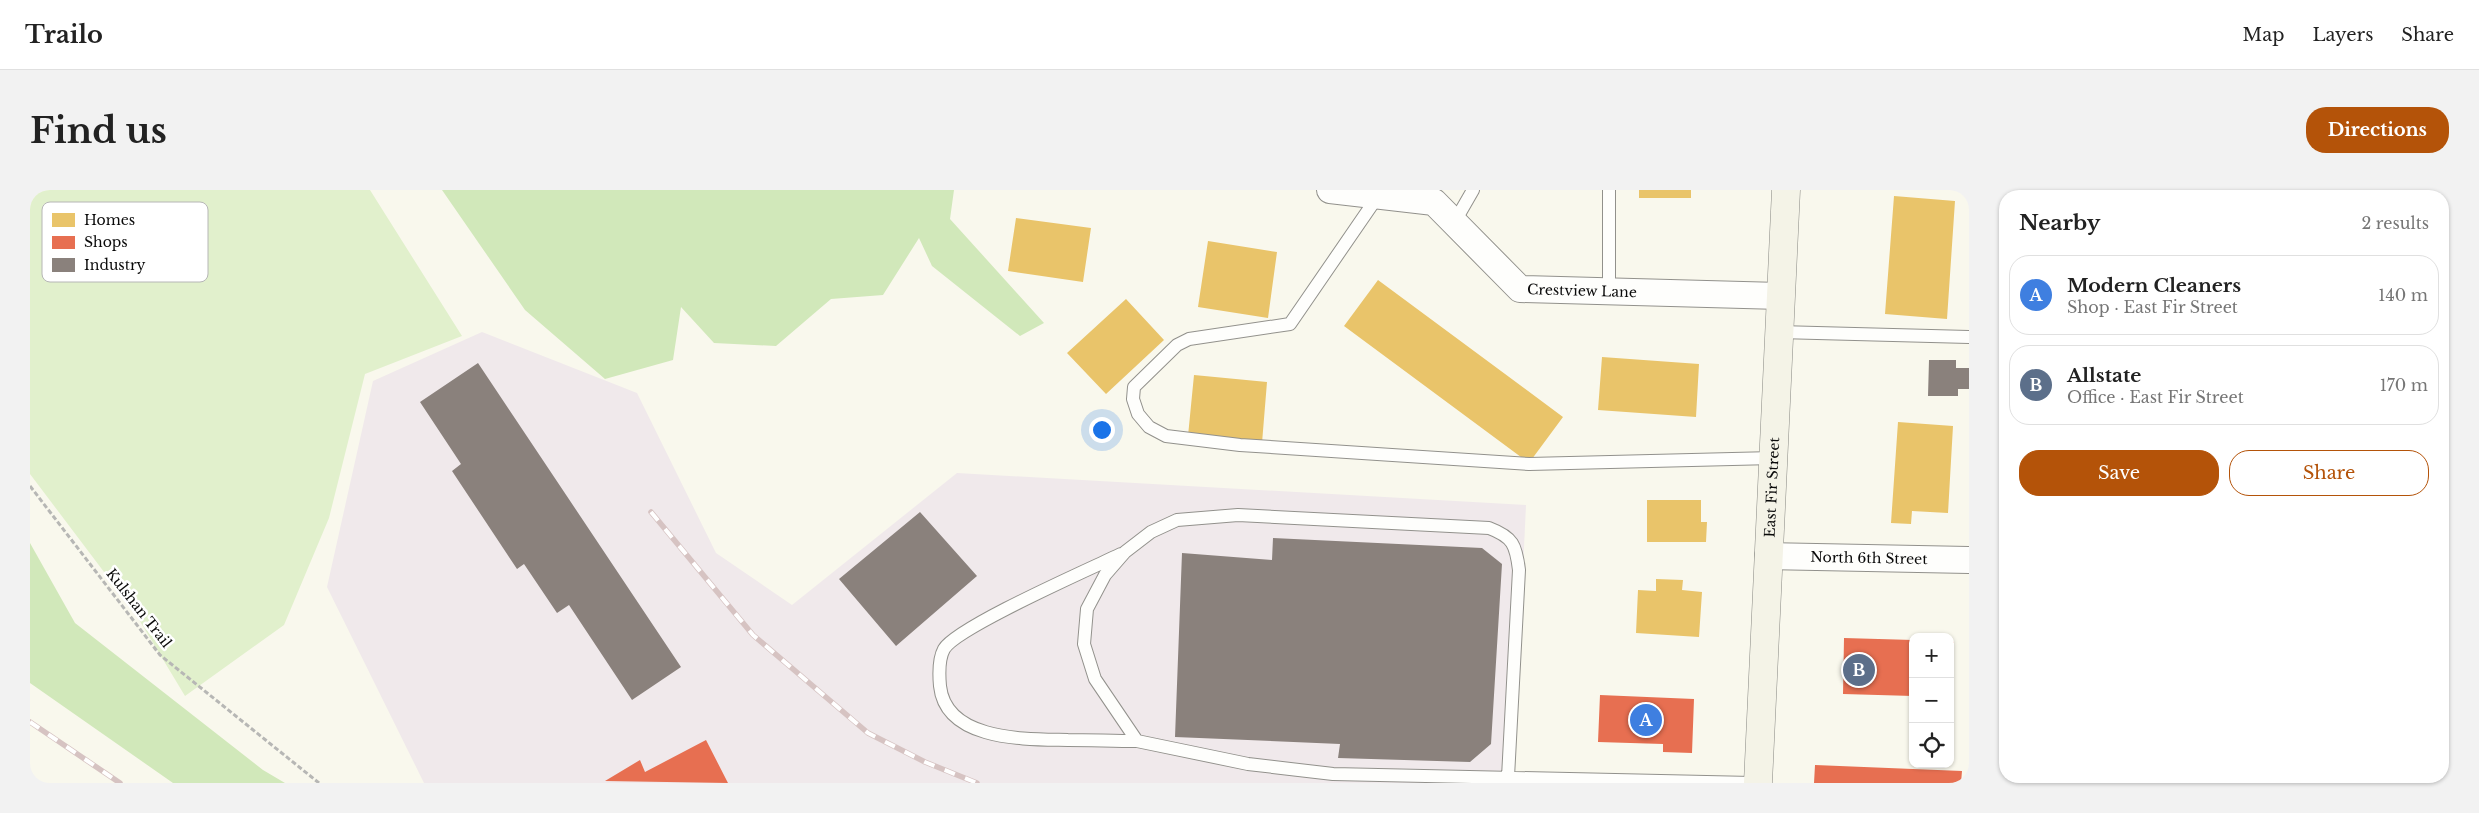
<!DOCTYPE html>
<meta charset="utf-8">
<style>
:root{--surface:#fff;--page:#f2f2f2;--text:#222;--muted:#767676;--line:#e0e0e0;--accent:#b45309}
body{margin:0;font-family:"Libre Baskerville",serif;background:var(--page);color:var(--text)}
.controls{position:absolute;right:15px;bottom:15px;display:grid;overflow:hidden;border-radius:10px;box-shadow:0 1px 4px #0004}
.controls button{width:45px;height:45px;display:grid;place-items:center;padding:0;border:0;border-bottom:1px solid var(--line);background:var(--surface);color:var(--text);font:25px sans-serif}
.you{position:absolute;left:1071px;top:239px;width:18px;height:18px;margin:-12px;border:4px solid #fff;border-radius:50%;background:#1a73e8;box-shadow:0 0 0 8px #1a73e833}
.badge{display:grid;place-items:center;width:32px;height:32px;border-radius:50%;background:var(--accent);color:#fff;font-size:16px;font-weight:700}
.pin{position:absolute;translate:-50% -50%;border:2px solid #fff;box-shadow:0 1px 5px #0006}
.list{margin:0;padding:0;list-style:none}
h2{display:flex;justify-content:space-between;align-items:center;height:65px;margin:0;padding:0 20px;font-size:21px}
h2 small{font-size:16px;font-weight:400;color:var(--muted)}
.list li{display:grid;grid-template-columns:32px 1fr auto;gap:15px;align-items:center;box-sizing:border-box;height:80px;margin:0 10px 10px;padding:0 10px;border:1px solid var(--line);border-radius:20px}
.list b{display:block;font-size:19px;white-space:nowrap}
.list p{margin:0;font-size:16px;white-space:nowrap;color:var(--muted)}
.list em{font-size:16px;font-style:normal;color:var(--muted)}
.actions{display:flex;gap:10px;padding:15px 20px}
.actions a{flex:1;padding:11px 0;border:1px solid var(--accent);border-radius:20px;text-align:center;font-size:18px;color:var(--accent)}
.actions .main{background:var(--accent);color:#fff}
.icon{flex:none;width:28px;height:28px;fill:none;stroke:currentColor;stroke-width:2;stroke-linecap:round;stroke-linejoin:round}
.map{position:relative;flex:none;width:1939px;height:593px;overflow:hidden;border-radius:20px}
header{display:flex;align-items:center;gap:30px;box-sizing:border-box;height:70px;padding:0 25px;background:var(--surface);border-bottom:1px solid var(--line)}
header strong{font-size:24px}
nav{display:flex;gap:28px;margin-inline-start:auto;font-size:18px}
.intro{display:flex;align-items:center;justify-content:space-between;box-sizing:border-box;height:120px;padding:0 30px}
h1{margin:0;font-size:35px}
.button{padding:12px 22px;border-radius:20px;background:var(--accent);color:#fff;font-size:18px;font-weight:700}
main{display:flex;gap:30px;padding:0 30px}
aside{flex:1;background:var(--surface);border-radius:20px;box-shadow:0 1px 4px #0004}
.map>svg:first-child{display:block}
.industrial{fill:#f0e9eb}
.green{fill:#e1f0cc}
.forest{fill:#d1e8ba}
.homes{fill:#e9c46a}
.shops{fill:#e76f51}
.industry{fill:#8a817c}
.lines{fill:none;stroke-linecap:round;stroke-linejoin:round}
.lane-casing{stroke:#92918c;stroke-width:14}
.street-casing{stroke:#92918c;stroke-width:28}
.secondary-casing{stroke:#888883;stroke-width:29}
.path{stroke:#b7b7b5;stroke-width:3;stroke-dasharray:5 2.5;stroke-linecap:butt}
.lane{stroke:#fefefc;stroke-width:12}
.street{stroke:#fefefc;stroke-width:26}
.secondary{stroke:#f4f3e7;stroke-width:28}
.rail-casing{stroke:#d6c3c2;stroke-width:5.5}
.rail{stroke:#fff;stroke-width:4;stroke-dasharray:11;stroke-linecap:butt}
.labels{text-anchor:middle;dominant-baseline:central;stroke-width:5;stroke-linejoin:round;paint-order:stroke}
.street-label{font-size:14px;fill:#0a0a0a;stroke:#fff}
.key{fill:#fff;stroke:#b6b6b6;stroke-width:1}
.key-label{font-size:14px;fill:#0a0a0a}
</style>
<header>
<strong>Trailo</strong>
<nav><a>Map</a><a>Layers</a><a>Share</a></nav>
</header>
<div class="intro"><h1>Find us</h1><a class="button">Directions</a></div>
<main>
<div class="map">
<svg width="1939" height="593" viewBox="0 0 1939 593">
<rect width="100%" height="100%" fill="#f9f8ed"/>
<path class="industrial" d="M452,142L607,203L686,363L762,415L927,283L1496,315L1483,593H394L297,397L343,191Z"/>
<path class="green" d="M0,0H340L432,146L335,184L299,328L254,435L155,506L105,423L0,284Z"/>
<path class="forest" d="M412,0H924L920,29L1014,133L990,146L902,76L889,48L853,105L801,109L746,156L684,153L651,117L643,170L575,189L495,120Z
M0,353L45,433L233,580L255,593H143L0,493Z"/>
<path class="homes" d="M1609,0H1661V8H1609Z
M1864,6L1925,11L1917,129L1855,124Z
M986,28L1061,38L1053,92L978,81Z
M1178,51L1247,62L1238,128L1168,117Z
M1348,90L1533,227L1499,273L1314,136Z
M1096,109L1134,150L1076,204L1037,163Z
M1572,167L1669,174L1666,227L1568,220Z
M1164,185L1237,192L1232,253L1158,246Z
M1868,232L1923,236L1918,323L1882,321L1881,334L1861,333Z
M1617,310H1671V332H1677L1676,352H1617Z
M1626,389L1653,390L1652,400L1672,402L1669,447L1606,443L1608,400L1626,401Z"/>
<path class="shops" d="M1814,448L1883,450V506L1813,504Z
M1920,451L1924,452L1922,507H1920Z
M1570,505L1664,509L1662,563L1633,562V554L1568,552Z
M676,550L698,593L575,591L610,570L615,582Z
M1785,575L1932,581L1931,593H1784Z"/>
<path class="industry" d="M1899,170H1926V178H1939V199H1928V206H1898Z
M448,173L651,477L602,510L539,415L527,423L494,374L487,379L422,281L431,274L390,212Z
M890,322L947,386L866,456L809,389Z
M1243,348L1452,358L1472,374L1461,554L1440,572L1308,568L1310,554L1145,547L1152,363L1242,370Z"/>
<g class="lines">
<g class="lane-casing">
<path id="lane" d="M1348,6L1260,134L1159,149L1147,155L1104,197L1103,209L1108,224L1119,237L1136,246L1210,255L1499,274L1743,268
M1424,33L1443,0
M1579,102V0
M1749,142L1939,147
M1091,364C1060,379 927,437 914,459C908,470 909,485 910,496C916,552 998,549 1038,550C1061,550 1084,551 1107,551
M1478,587L1489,380C1486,355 1483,347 1459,338L1208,325L1147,330L1121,342L1095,362L1075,385L1057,419L1054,454L1065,489L1107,551L1218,574L1303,584L1722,593"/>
</g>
<g class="street-casing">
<g id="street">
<path id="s1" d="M1300,0L1404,12L1490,99L1751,106"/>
<path id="s2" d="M1738,366L1939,370"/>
</g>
</g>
<g class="secondary-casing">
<g id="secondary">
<path id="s3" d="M1728,593L1756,0"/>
</g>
</g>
<path class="path" d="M0,296L130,465L289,593"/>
<use href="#lane" class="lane"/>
<use href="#street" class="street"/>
<use href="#secondary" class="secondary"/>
<g class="rail-casing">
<path id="rail" d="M621,322L723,445L838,543L895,572L947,593
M0,532L90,593"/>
</g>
<use href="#rail" class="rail"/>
</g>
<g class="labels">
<g class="street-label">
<text stroke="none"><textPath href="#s1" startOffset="289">Crestview Lane</textPath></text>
<text stroke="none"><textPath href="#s3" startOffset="296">East Fir Street</textPath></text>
<text stroke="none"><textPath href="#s2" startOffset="101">North 6th Street</textPath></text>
<text transform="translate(109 418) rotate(52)">Kulshan Trail</text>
</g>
</g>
<rect x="12" y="12" width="166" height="80" rx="8" class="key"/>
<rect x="22" y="23" width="23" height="14" fill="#e9c46a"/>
<rect x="22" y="46" width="23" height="13" fill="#e76f51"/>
<rect x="22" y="68" width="23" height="14" fill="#8a817c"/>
<g class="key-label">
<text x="54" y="35">Homes</text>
<text x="54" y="57">Shops</text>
<text x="54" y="80">Industry</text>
</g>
</svg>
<div class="controls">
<button>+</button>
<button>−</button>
<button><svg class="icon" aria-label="locate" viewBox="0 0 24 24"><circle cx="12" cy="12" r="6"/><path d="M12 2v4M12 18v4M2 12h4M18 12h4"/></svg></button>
</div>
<div class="you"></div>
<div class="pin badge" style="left:1616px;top:530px;background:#3f7fe0">A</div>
<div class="pin badge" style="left:1829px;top:480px;background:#5c6f8a">B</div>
</div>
<aside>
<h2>Nearby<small>2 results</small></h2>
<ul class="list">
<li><span class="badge" style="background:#3f7fe0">A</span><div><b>Modern Cleaners</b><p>Shop · East Fir Street</p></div><em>140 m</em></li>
<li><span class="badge" style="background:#5c6f8a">B</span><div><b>Allstate</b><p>Office · East Fir Street</p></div><em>170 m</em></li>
</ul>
<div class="actions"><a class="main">Save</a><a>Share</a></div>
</aside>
</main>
